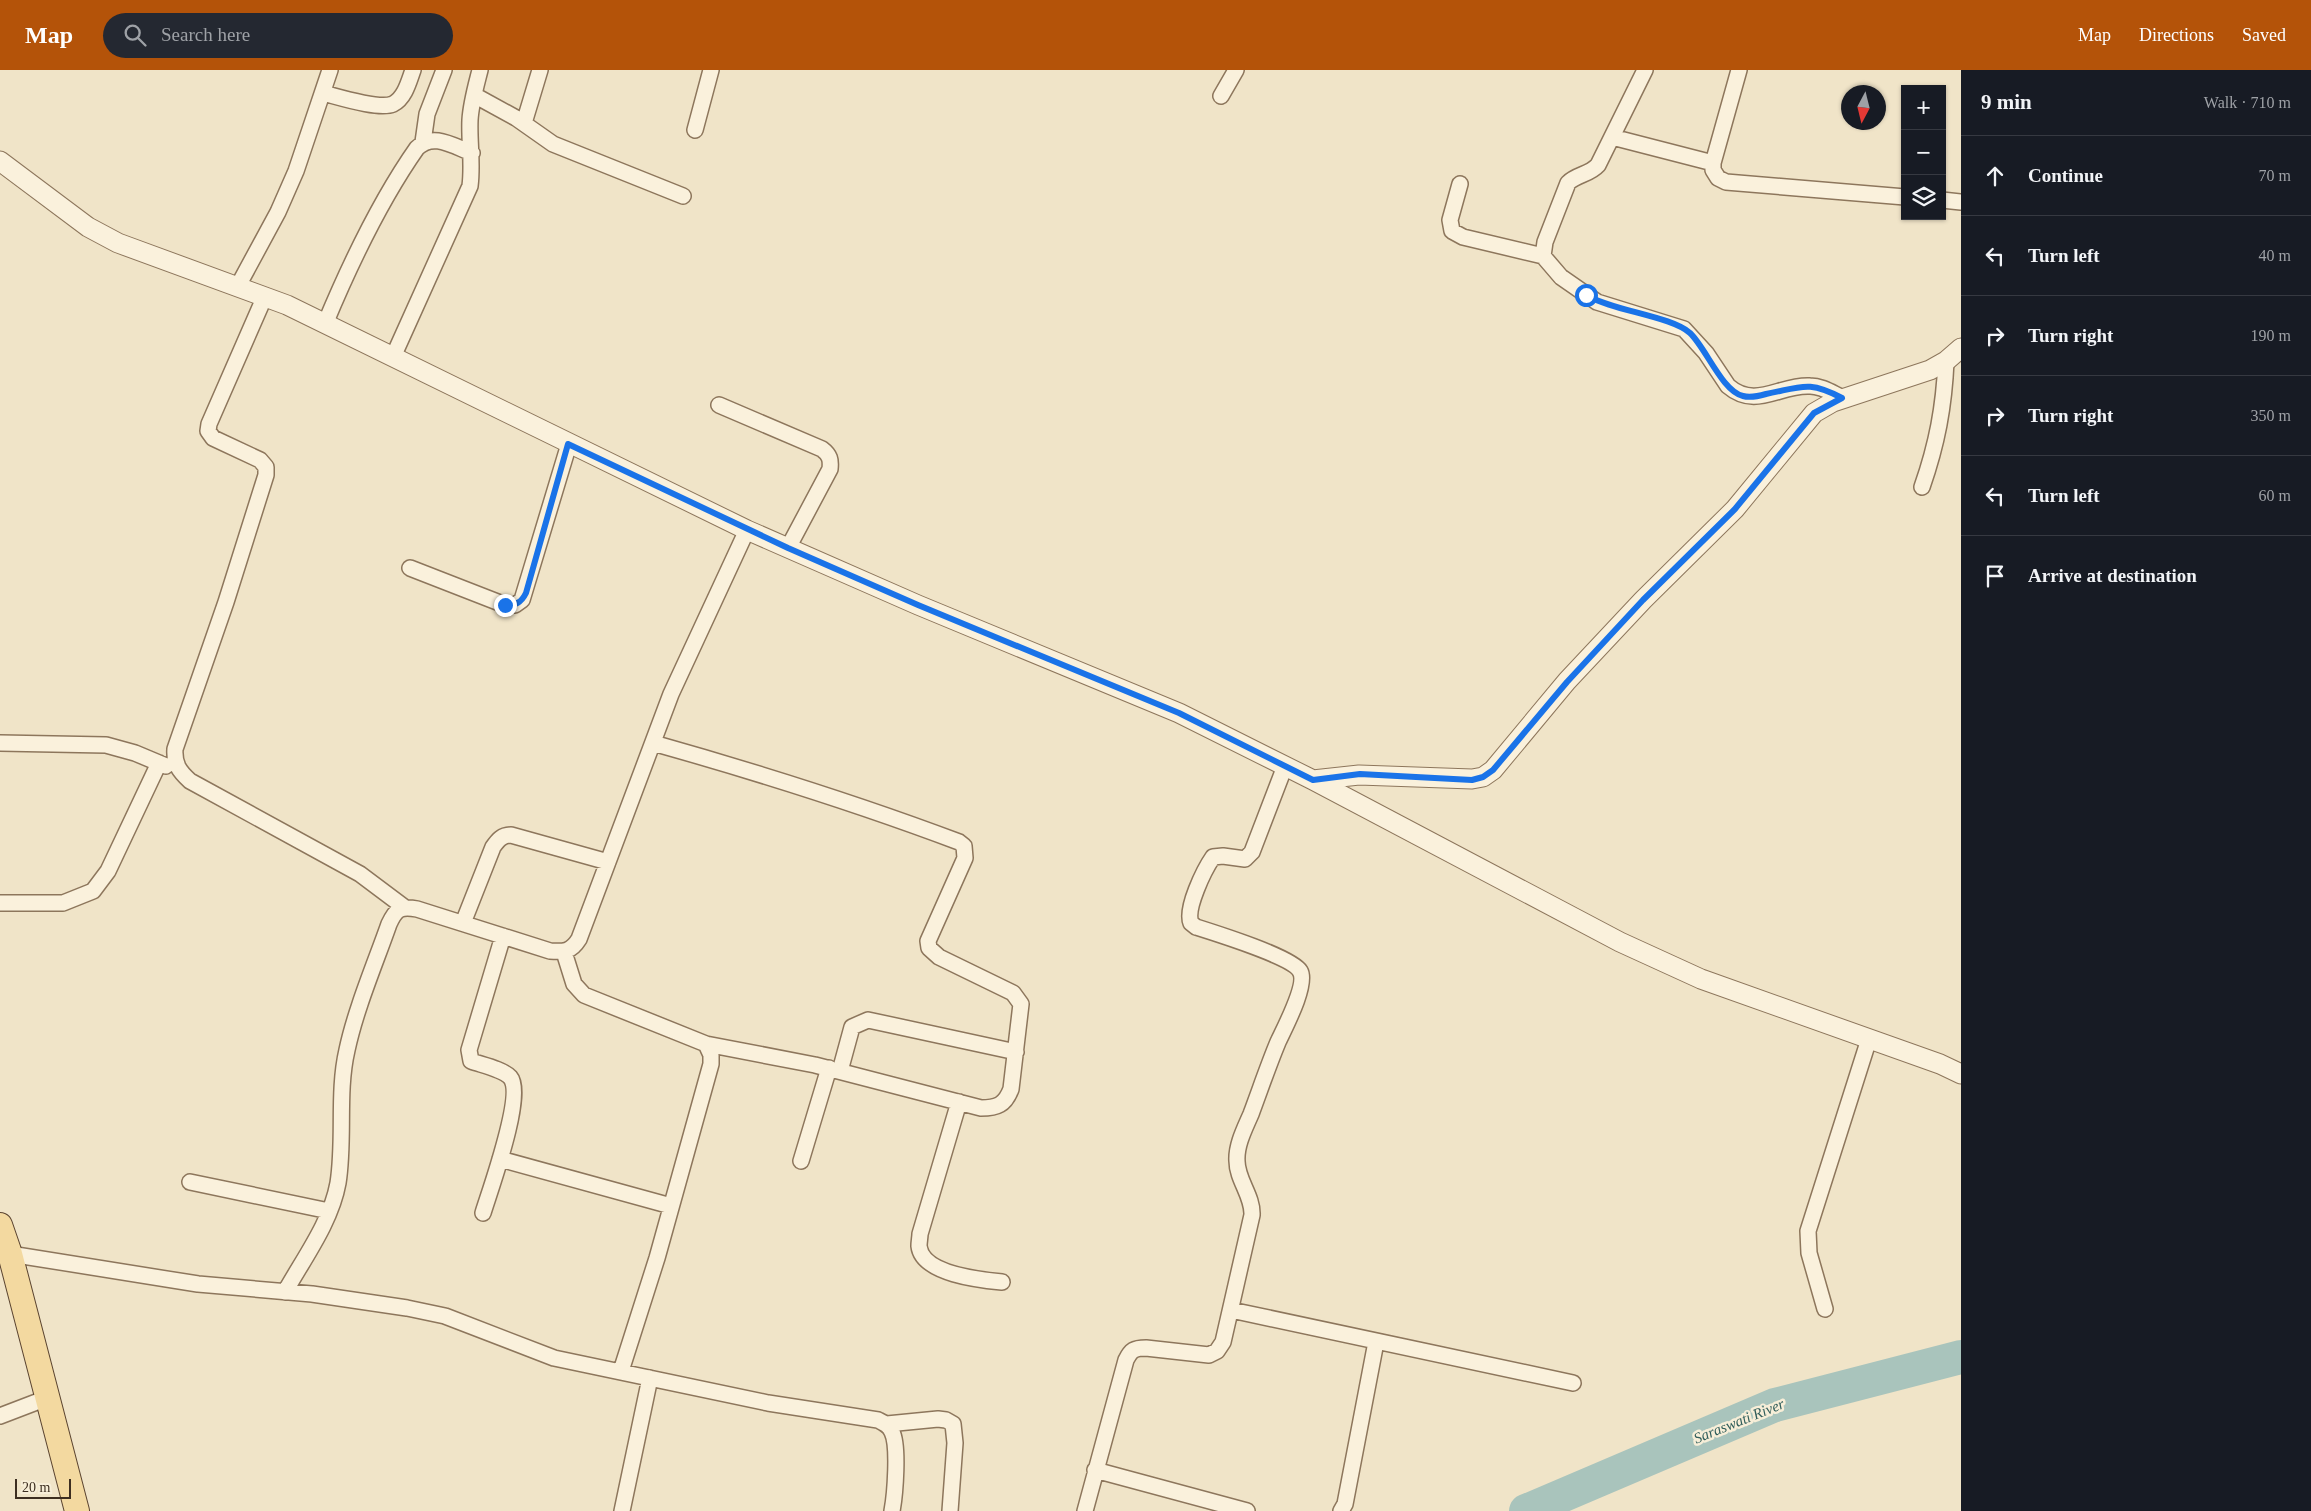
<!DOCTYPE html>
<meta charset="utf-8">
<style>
:root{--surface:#171b24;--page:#242831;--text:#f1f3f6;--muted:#9ea1a6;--line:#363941;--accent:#b45309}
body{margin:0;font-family:Georgia,serif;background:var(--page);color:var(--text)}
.controls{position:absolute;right:15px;top:15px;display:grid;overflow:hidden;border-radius:0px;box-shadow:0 1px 4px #0004}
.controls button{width:45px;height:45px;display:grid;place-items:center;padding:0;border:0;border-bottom:1px solid var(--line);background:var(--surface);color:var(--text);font:25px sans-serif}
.compass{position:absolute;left:1841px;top:15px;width:45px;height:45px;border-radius:50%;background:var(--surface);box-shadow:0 1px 4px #0004;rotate:187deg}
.scale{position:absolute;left:15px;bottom:12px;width:56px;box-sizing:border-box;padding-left:5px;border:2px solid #3d2e20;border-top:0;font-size:14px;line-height:18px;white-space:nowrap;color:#3d2e20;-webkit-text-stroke:4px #f7eed8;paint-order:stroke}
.stop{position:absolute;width:15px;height:15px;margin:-11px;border:4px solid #1a73e8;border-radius:50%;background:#fff}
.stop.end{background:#1a73e8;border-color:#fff;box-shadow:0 1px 5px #0008}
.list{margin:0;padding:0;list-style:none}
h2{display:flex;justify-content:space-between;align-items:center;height:65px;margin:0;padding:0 20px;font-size:21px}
h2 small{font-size:16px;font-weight:400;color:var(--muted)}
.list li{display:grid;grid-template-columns:32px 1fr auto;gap:15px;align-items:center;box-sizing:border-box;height:80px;padding:0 20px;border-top:1px solid var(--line)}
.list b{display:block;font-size:19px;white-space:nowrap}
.list em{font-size:16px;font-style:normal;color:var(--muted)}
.icon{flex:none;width:28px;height:28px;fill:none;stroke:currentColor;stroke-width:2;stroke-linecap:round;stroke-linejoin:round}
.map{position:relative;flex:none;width:1961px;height:1441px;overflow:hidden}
header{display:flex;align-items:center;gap:30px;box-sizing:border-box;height:70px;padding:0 25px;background:var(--accent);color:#fff}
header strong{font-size:24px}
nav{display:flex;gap:28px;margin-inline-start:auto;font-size:18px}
.search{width:350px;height:45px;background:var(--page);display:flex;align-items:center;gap:12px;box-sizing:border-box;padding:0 18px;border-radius:28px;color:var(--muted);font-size:19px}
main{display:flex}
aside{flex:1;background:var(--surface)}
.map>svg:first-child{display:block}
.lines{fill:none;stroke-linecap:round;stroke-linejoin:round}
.river{stroke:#a9c4bc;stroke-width:34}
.minor-casing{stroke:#8d765c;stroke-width:18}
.tertiary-casing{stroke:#8d765c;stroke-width:21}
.primary-casing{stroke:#5b4430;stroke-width:26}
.minor{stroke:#faf1dc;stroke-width:15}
.tertiary{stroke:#faf1dc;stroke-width:19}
.primary{stroke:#f3d9a0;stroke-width:24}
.route{stroke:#1a73e8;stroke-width:6}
.labels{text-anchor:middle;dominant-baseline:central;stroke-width:5;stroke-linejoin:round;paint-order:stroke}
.water-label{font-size:15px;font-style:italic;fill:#2f5d5a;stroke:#f7eed8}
</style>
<header>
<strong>Map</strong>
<div class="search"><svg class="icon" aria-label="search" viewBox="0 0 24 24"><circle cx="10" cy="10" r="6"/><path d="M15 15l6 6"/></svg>Search here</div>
<nav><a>Map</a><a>Directions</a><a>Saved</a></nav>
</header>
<main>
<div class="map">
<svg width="1961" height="1441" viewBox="0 0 1961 1441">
<rect width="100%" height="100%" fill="#f0e4c8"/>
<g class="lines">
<path class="river" d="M1526,1441L1775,1335L1961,1287"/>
<g class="minor-casing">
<path id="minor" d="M1645,0L1598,95C1589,105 1577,104 1568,113L1545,172L1543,186L1561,207L1597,232L1684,259L1706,283L1728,316C1756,340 1780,314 1810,316C1822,316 1832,323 1843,328
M1739,0L1713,93V100L1718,108L1726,112L1905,127
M323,23C339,27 379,40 393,34C405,28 409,11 413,0
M474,25L516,48L553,74L683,126
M1221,26L1236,0
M524,53L540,0
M695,60L711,0
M1612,67L1713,93
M423,72L427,44L444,0
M1460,114L1450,150L1452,161L1463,167L1543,186
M1942,130L1961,132
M238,216L278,142L296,101L330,0
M265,226L209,354L208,361L213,368L260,390L266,397V405L226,532L175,679C174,694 179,701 190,711L360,804L404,837
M325,254C350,194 379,132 417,78C433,62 453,76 472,83
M393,287L470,116C473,93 469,72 470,50C471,33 476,16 480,0
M719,335L822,379C830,385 831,390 830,399L788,478
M1922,417C1937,374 1944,337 1946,291
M410,498L505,535H515L522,530L569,374
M0,673L106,675L135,683L166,696
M653,673C756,702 858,734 959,772L964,776L965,788L928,871L929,878L939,887L1013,923L1021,934L1011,1019C1005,1035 997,1038 981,1038L815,995L706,974
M0,833H63L93,821L108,801L159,693
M463,853L493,777C498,770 502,765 511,765L608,792
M564,882L574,914L584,925L706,974L711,985V994L657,1188L621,1301
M840,1001L852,957L868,950L1016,982
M959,1032L920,1164C920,1167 919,1172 919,1176C922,1204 981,1210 1002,1212
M500,1089L671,1136
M801,1091L829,998
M190,1112L329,1141
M483,1143C490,1120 525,1024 510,1007C502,999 482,995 471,991L469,980L503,866
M10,1184L198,1214L312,1224L407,1238L445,1246L554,1288L768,1333L878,1350C884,1353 889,1355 892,1362C899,1376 895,1425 892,1441
M285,1222C304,1188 331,1152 338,1113C345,1069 337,1023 347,980C356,938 375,894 389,854C396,839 400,836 417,839L550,881C564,882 571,882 579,869L671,624L747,460
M1825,1239L1809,1183L1808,1161L1869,969
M1231,1240L1573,1313
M0,1346L47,1328
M887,1354L938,1349L946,1350L953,1354L955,1373L950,1441
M1095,1400L1247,1441
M622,1441L650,1308
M1085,1441L1126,1290C1131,1280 1134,1278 1146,1278L1209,1285L1217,1281L1223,1272L1252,1145C1253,1126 1237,1110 1237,1091C1236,1075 1245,1058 1251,1044C1260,1020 1268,996 1278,972C1284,959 1308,914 1300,901C1292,887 1215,863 1196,857L1191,853C1185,839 1204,800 1213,787L1223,786L1245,789L1252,782L1285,696
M1341,1441L1345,1434L1376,1272"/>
</g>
<g class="tertiary-casing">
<path id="tertiary" d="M0,91L88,157L118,173L287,235L747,460L918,535L1179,643L1313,710L1620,872L1701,909L1940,994L1961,1004
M1313,710L1359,705L1472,709L1483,707L1493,700L1567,611L1643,530L1735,439L1814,343L1833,332L1930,300L1946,291L1961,278"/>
</g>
<g class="primary-casing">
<path id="primary" d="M0,1155L10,1184L77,1441"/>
</g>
<use href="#minor" class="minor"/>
<use href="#tertiary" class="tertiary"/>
<use href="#primary" class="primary"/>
</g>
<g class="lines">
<path class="route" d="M505,535C516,535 521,533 526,523L568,374L788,478L918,535L1179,643L1313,710L1360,704L1472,710L1483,707L1493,700L1567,612L1643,530L1735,439L1814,343L1842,328C1808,310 1802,317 1766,324C1759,326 1750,328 1743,326C1722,321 1706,278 1690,263C1671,246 1613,241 1586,225"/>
</g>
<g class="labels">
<g class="water-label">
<text transform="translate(1739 1351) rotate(-22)">Saraswati River</text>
</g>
</g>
</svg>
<div class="controls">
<button>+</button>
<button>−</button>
<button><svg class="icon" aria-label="layers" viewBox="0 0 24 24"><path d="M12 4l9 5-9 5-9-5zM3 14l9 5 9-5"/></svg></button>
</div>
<svg class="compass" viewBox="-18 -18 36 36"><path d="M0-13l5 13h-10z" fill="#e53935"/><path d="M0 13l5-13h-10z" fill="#9ea1a6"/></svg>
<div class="scale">20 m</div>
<div class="stop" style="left:1586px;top:225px"></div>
<div class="stop end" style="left:505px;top:535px"></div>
</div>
<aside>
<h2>9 min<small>Walk · 710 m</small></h2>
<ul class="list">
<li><svg class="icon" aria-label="ahead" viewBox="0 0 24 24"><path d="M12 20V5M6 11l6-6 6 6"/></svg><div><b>Continue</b></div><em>70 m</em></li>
<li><svg class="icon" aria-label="left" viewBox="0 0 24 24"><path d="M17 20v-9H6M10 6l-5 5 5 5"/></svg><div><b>Turn left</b></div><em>40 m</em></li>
<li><svg class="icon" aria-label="right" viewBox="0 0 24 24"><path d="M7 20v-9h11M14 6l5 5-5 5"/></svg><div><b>Turn right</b></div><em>190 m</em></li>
<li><svg class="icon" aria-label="right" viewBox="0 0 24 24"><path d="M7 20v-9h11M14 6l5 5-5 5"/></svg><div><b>Turn right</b></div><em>350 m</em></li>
<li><svg class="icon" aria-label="left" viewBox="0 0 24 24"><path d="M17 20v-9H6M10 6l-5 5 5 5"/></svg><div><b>Turn left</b></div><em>60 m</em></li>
<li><svg class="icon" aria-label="arrive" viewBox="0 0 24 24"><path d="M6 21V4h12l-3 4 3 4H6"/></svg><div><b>Arrive at destination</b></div></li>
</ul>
</aside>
</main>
